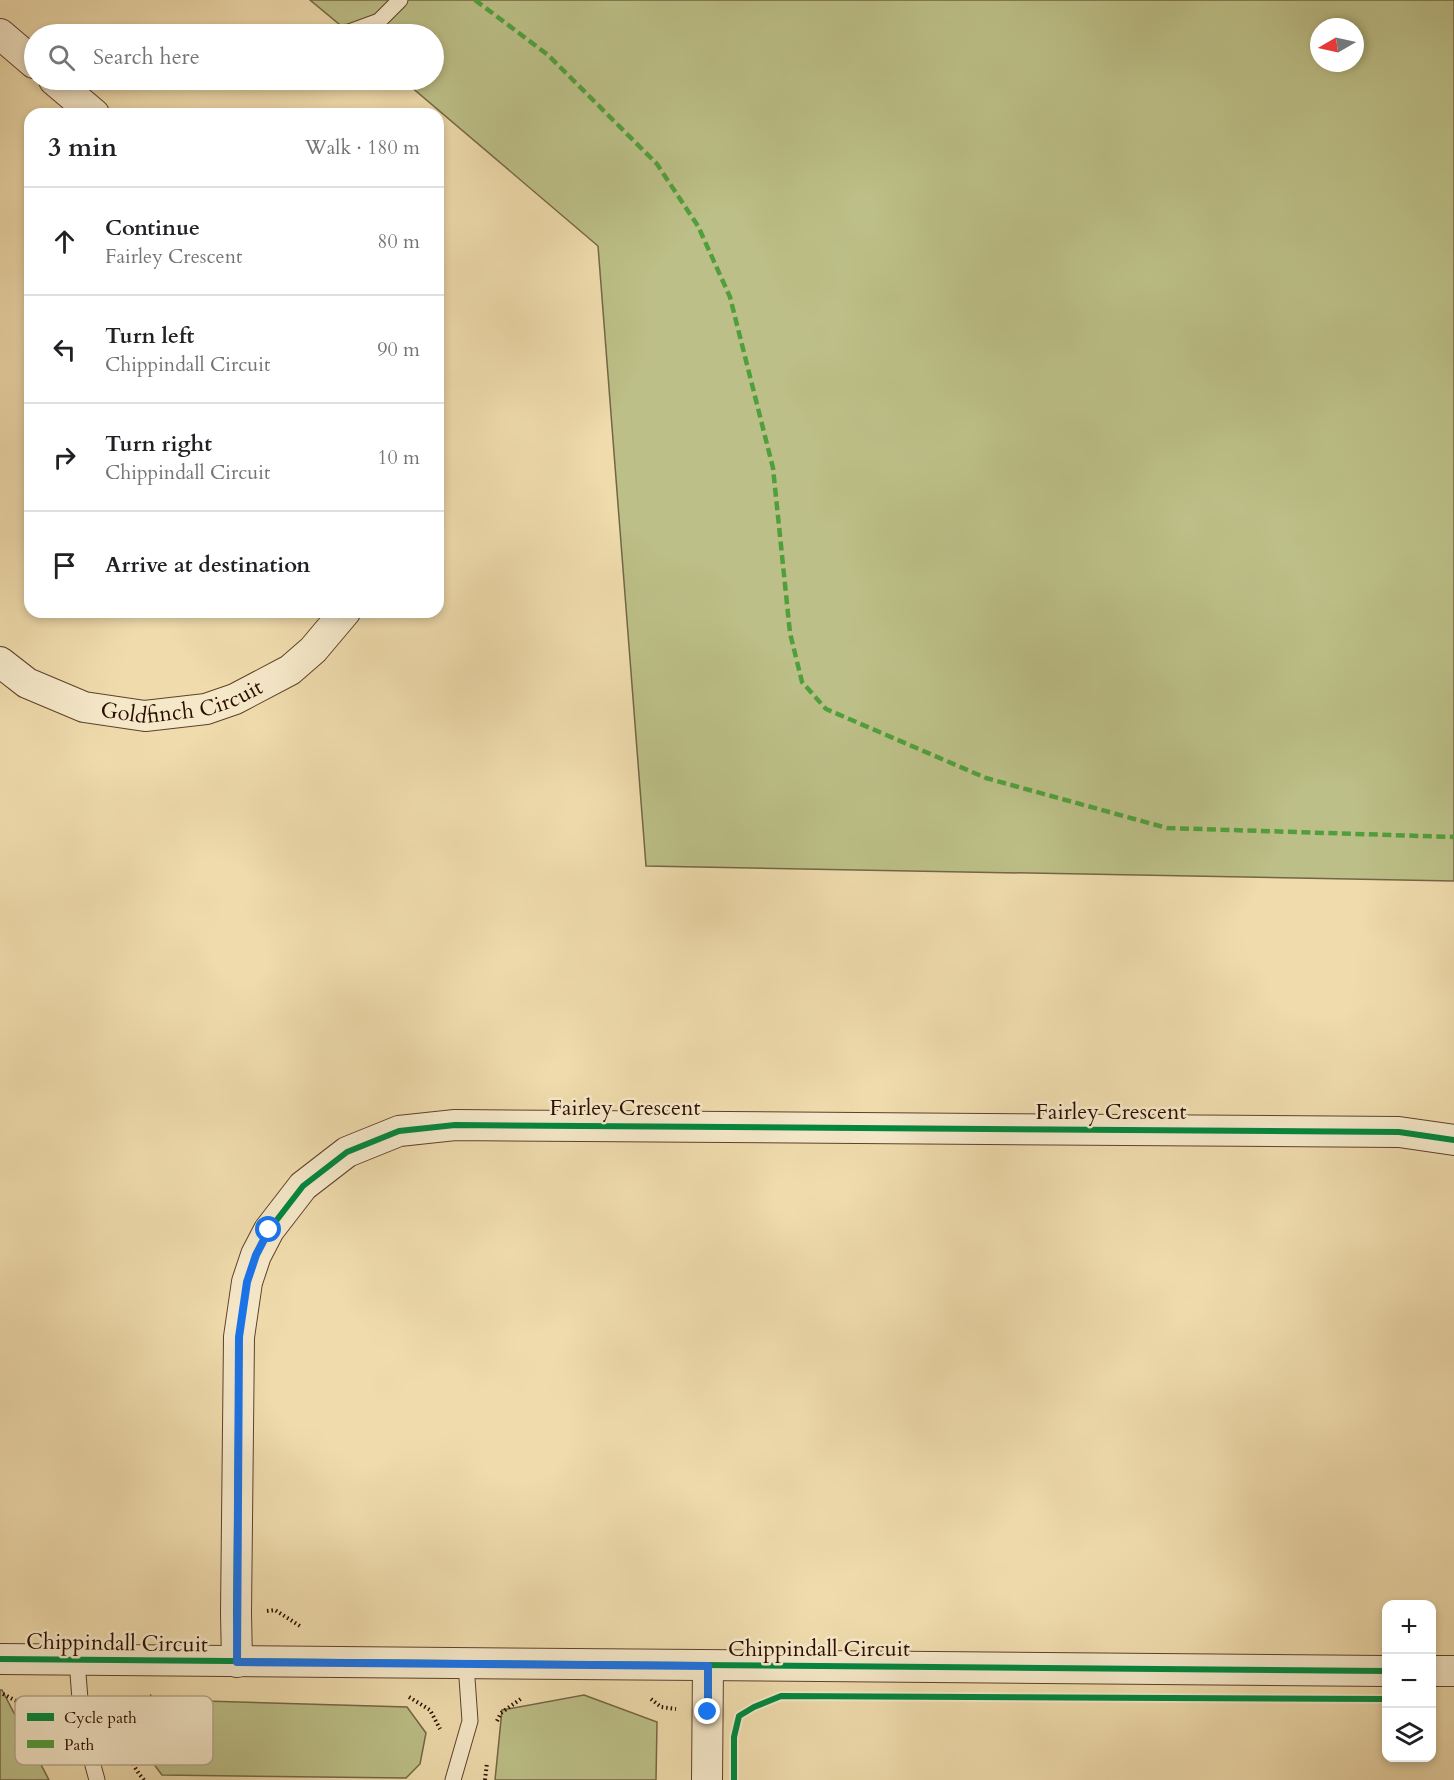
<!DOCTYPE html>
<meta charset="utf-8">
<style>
:root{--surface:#fff;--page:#f2f2f2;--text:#202124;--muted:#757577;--line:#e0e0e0}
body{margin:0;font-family:Cardo,serif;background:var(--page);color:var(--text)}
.controls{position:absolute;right:18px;bottom:18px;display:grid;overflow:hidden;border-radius:12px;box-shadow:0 3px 9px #0003}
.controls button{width:54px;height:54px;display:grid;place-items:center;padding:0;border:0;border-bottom:2px solid var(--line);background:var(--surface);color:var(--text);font:30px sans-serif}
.compass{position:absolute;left:1310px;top:18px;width:54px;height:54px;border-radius:50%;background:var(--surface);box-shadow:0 3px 9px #0003;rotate:261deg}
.stop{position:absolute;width:18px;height:18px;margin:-14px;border:4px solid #1a73e8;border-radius:50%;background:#fff}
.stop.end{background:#1a73e8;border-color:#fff;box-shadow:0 2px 6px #0008}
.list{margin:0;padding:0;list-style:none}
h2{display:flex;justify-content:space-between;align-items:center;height:78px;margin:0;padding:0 24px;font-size:26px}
h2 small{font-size:20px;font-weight:400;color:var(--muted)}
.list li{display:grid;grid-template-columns:39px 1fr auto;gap:18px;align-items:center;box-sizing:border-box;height:108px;padding:0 24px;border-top:2px solid var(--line)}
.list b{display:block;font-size:22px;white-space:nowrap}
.list p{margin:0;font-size:20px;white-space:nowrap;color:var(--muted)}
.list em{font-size:20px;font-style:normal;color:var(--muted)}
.icon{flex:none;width:33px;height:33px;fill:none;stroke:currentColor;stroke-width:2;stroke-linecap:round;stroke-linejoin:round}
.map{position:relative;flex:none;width:1454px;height:1780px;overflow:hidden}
.search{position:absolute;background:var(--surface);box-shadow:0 3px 9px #0003;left:24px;top:24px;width:420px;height:66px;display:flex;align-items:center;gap:15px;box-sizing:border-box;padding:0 21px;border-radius:33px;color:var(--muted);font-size:22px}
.panel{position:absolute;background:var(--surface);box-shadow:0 3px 9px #0003;left:24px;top:108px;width:420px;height:510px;border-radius:18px}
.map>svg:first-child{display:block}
.green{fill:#bcbf87;stroke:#746644;stroke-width:1.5;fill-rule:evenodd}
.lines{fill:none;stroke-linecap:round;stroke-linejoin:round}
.service-casing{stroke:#5d412b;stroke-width:17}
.minor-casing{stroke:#5d412b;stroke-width:32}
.path{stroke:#2c0e00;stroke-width:4;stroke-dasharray:1.5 3;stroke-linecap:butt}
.service{stroke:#f5e8c9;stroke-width:15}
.minor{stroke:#f5e8c9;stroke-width:30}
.quiet{stroke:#519f3c;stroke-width:4.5;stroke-dasharray:9 4.5;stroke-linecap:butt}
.cycleway-casing{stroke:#f5e8c9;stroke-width:10}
.cycleway{stroke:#00873e;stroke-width:6}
.route{stroke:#1a73e8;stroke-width:8}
.labels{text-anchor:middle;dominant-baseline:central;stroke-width:5;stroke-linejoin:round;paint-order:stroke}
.street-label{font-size:22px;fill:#2c0e00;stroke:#f5e8c9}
.key{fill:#f5e8c9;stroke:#b9a78d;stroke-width:1.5}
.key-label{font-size:16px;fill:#2c0e00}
</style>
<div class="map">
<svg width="1454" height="1780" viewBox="0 0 1454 1780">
<rect width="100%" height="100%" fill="#efdbac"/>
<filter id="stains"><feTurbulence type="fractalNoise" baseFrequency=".00333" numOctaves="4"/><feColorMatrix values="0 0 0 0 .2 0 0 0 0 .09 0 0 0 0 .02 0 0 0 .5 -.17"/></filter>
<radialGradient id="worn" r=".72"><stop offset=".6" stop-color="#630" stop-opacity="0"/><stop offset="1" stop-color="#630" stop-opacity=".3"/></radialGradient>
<path class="green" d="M310,0H1454V881L646,866L598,246L403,80H434V34H351ZM1319,27H1355V63H1319Z
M0,1690H2L49,1780H0Z
M584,1695L657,1722L656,1780H495L502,1710Z
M169,1700L407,1707L426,1733L420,1764L406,1778L162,1775L144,1751V1722Z"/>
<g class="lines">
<g class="service-casing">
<path id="service" d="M332,34L349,32L379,21L400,0
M77,1661L82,1725L97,1780
M453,1780L470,1721L466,1664"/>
</g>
<g class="minor-casing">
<g id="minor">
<path d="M0,34L34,63"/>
<path d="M54,80L94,114"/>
<path id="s1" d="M0,662L27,683L84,707L145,716L206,709L235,699L290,670L313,650L345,612"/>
<path d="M0,1659L1386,1671"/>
<path d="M237,1662L236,1613L239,1337L247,1282L256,1255L269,1230L303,1186L347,1152L399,1131L455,1125L1399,1132L1454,1140"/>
<path d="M1432,1671H1454"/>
<path d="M707,1780L708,1666"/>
</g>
</g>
<path class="path" d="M267,1611L275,1610L300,1626
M3,1694L22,1704L56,1703
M409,1697L430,1710L440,1729
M651,1699L661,1707L676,1709
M105,1701L149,1699
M497,1721L501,1713L522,1698
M144,1780C118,1750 125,1719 154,1694
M485,1780L487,1763"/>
<use href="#service" class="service"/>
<use href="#minor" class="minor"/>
<path class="quiet" d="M475,0L548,55L657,164L698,226L730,297L773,468L790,633L802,682L826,709L986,778L1167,828L1454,837"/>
<g class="cycleway-casing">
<path id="cycleway" d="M0,1659L1386,1671
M237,1662L236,1613L239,1337L247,1282L256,1255L269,1230L303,1186L347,1152L399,1131L455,1125L1399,1132L1454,1140
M734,1780V1737L739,1716L754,1707L781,1696L1386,1699"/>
</g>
<use href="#cycleway" class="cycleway"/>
</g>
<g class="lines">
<path class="route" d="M269,1230L256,1255L247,1282L239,1337L237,1662L708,1666V1712"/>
</g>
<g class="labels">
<g class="street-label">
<text stroke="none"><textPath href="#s1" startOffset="196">Goldfinch Circuit</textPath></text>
<text x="625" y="1108">Fairley Crescent</text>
<text x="1111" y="1112">Fairley Crescent</text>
<text transform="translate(117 1643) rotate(1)">Chippindall Circuit</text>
<text x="819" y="1649">Chippindall Circuit</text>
</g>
</g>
<rect x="15" y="1696" width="198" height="69" rx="9" class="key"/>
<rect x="27" y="1713" width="27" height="8" fill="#00873e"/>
<rect x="27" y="1740" width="27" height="8" fill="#519f3c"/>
<g class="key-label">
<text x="64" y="1723">Cycle path</text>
<text x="64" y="1750">Path</text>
</g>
<rect width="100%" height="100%" filter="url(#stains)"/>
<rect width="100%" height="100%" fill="url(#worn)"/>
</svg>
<div class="controls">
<button>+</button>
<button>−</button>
<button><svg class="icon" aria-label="layers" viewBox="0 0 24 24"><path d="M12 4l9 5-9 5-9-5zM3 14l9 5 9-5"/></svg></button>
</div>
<svg class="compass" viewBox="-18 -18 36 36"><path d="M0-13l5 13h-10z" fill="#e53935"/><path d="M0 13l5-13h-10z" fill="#757577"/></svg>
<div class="stop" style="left:269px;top:1230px"></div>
<div class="stop end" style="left:708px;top:1712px"></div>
<div class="search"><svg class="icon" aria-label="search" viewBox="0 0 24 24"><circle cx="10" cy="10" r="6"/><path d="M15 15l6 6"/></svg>Search here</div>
<section class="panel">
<h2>3 min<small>Walk · 180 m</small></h2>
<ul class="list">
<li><svg class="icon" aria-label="ahead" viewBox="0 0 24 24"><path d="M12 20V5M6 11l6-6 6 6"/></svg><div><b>Continue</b><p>Fairley Crescent</p></div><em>80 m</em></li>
<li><svg class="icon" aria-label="left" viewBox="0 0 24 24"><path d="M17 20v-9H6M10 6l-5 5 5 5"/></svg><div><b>Turn left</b><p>Chippindall Circuit</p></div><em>90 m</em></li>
<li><svg class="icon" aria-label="right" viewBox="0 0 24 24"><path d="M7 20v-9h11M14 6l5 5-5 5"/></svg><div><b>Turn right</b><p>Chippindall Circuit</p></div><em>10 m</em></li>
<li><svg class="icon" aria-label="arrive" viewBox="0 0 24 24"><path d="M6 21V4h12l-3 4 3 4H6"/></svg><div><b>Arrive at destination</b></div></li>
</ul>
</section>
</div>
